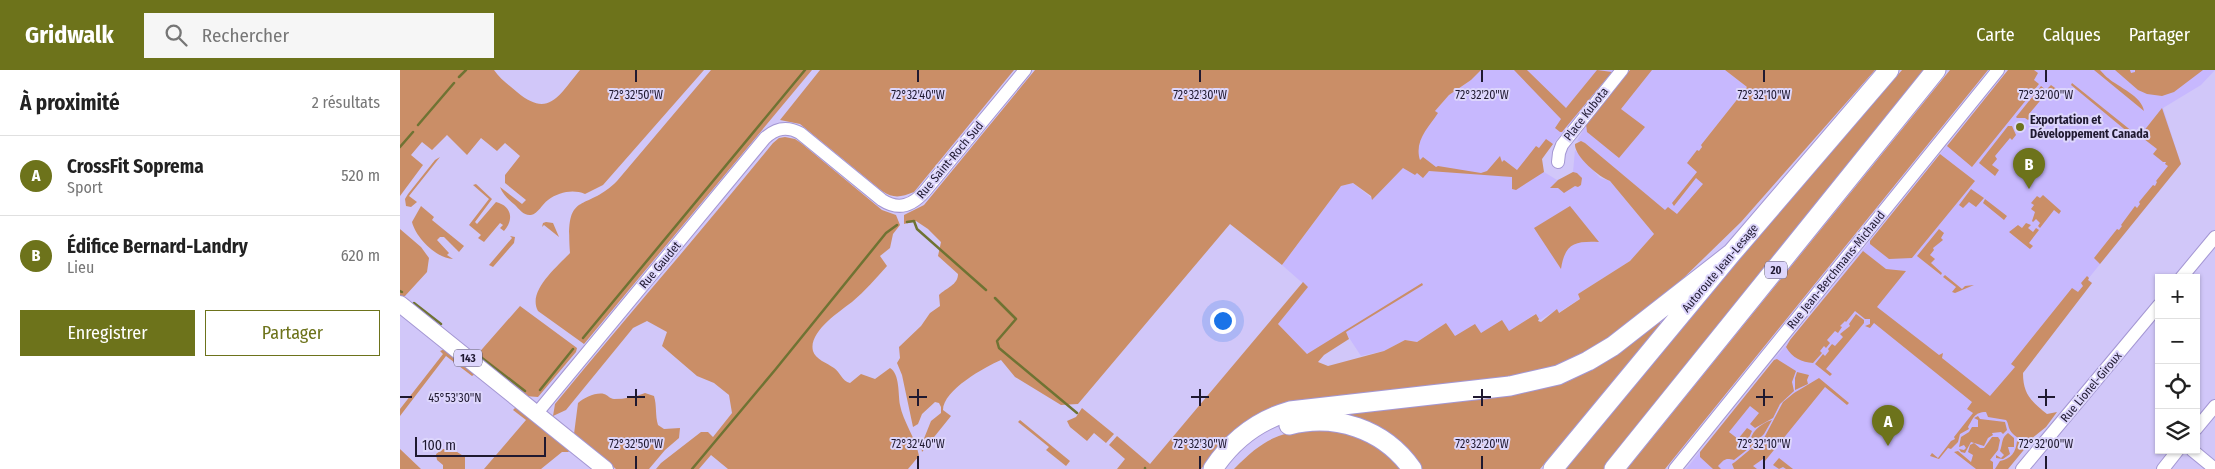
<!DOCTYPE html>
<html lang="fr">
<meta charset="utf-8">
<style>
:root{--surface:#fff;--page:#f6f6f6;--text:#222;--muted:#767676;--line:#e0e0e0;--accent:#6d731b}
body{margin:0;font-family:"Fira Sans Condensed",sans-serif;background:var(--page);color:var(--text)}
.controls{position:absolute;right:15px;bottom:15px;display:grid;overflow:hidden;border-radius:0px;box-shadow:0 1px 4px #0004}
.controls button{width:45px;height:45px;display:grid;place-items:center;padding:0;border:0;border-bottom:1px solid var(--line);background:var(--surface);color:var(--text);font:25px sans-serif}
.scale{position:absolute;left:15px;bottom:12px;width:131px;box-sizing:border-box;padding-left:5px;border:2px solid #1f1930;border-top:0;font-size:14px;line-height:18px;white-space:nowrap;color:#1f1930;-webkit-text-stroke:4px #ddd6fc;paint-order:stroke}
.you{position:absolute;left:822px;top:250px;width:18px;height:18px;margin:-12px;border:4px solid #fff;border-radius:50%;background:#1a73e8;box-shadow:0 0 0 8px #1a73e833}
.badge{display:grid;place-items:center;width:32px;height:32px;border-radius:50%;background:var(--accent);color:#fff;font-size:16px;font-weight:700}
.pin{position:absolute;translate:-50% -41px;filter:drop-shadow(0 1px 2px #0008)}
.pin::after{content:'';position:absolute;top:26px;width:18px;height:15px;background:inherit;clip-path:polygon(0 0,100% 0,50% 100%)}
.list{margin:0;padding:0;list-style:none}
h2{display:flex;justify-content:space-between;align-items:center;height:65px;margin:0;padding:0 20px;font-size:21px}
h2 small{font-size:16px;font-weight:400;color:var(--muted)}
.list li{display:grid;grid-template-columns:32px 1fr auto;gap:15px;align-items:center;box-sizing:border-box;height:80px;padding:0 20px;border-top:1px solid var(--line)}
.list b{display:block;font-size:19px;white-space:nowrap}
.list p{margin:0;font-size:16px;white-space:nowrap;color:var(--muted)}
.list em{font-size:16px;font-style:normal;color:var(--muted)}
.actions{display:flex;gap:10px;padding:15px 20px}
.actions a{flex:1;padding:11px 0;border:1px solid var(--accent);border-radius:0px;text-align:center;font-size:18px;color:var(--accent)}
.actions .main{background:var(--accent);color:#fff}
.icon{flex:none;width:28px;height:28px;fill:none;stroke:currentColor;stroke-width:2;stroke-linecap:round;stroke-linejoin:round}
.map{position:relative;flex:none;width:1815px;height:399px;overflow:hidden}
header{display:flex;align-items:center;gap:30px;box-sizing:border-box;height:70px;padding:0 25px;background:var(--accent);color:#fff}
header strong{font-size:24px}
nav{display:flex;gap:28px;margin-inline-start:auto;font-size:18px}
.search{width:350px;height:45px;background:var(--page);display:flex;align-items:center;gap:12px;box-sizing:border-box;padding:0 18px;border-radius:0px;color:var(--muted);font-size:19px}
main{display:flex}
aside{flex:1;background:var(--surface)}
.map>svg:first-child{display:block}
.built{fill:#c7b8fe}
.green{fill:#ca8e67}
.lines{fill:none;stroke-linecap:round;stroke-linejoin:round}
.stream{stroke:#6f7333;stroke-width:2.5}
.minor-casing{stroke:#a497d3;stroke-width:14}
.major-casing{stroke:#a497d3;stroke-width:18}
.highway-casing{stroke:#a497d3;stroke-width:21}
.minor{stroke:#fff;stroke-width:12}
.major{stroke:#fff;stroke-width:16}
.highway{stroke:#fff;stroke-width:19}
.ticks{fill:none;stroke:#1f1930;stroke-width:2}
.poi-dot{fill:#6d731b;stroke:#ddd6fc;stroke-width:2}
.labels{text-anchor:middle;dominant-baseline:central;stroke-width:4;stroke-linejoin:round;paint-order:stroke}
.shield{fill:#ddd6fc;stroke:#58526d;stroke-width:1}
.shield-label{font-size:11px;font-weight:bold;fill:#1f1930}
.street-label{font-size:12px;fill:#1f1930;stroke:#ddd6fc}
.poi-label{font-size:12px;font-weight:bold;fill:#1f1930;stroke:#ddd6fc;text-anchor:start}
.ticks-label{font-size:12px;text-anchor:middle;fill:#1f1930;stroke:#ddd6fc;stroke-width:4;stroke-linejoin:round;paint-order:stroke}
</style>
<header>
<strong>Gridwalk</strong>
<div class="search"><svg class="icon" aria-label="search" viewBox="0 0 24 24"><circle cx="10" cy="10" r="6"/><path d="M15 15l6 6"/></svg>Rechercher</div>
<nav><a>Carte</a><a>Calques</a><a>Partager</a></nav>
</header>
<main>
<aside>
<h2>À proximité<small>2 résultats</small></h2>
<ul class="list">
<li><span class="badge">A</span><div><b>CrossFit Soprema</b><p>Sport</p></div><em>520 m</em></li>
<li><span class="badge">B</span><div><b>Édifice Bernard-Landry</b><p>Lieu</p></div><em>620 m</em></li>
</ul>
<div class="actions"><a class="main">Enregistrer</a><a>Partager</a></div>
</aside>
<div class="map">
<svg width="1815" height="399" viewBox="0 0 1815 399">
<rect width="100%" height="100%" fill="#d1c7f9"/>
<path class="built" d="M1081,0H1213L1145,84L1142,89V99L1144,102L1157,110L1166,107L1173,102L1175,80L1200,108L1210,111L1254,164L1230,191L1178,224L1181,228L1158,243L1156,240L1140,250L1135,244L1109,261L1055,267L1046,253L1017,272L1005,270L984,281L961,286L946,263L907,284L878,254L907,217L882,195L941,116L953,113L973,129L1003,98L1020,91L1017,81L1019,73L1026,58L1037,43L1035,41L1049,25L1071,10Z
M1230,0H1325L1347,17L1301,75L1306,113L1275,149L1185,73L1177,71L1189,50Z
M1608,0H1815L1801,15L1763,38L1781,94L1688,209L1692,213L1685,222L1623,302L1598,330L1630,372L1628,375L1608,399H1286Z"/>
<path class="green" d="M0,0H94C100,9 109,15 117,22C149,49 159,25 180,0H304L203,115L185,124C173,119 159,122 148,130C142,134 138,144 131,145C124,146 119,139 115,135C109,130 103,125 100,117L122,134L126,130L105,113V105L120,86L105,73L97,81L81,68L67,85L47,65L32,80L22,72L11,85L23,95L0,126Z
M311,0H412L184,274L138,241C127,221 157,197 170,183C165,118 184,144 217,111Z
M420,0H614L514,122C501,127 494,129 482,121L400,54L380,50Z
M635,0H1081L1071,10L1049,25L1035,41L1038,43C1028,58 1014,71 1020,90L1023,87L1036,97L1038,96L1081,103L1087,101L1100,86L1102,92L1104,90L1117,100L1136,76L1139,78L1146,69L1153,74L1142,89L1144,102L1116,120L1112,119V107L1029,101L1023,108L1017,103L1015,105L1003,98L972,130L971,126L953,113L941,116L882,195L830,154L678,334L661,335L615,307L601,290C585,297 543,320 543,340L551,346L522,382L521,376L531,351L541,343V337L539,333L535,332L522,344L518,354L513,357L502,305L497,293L500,288L499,277L521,256L530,243L540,236L539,225C546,218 558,215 558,204L538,186L541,172L528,159L516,151L504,154V145L524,135Z
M1114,0H1127L1166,38L1197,0L1212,2L1162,62H1160L1155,58L1161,49Z
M1230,0H1252L1221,39L1245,57L1219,88L1187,62L1186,54Z
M1325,0H1475L1341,152L1268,223L1187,283L1144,302L853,349L836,359L801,399H717L725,389L709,375L717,366L750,394L903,212L908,217L878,254L907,284L1022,213L1023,215L946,262L949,269L924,285L918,292L928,296L984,281L1005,270L1017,272L1046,253L1055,266L1075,254L1081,263L1102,250L1109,261L1136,244L1139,249L1138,251L1141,252L1157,239L1159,243L1180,229L1178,224L1230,191L1254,164L1210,111C1199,107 1174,86 1175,74L1181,71L1185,73L1265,140L1268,137L1277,144L1303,114L1296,108L1274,136L1272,133L1297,102L1287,93L1297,80L1299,81L1302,77L1301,75L1347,17Z
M1502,0H1527L1204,399H1166L1332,197Z
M1550,0H1588L1265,399H1227Z
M1608,0H1634L1638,3L1634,10L1639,14L1572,97L1547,76Z
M1694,0H1700C1703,3 1706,7 1708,8C1718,17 1742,26 1744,41Z
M1715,0H1730L1731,3L1735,2V0H1803L1774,22L1762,26L1747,24L1738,20Z
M1672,13L1733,62L1729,63L1671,15Z
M1651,15L1662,23L1658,27L1651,21L1646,28L1644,26L1629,44L1631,47L1628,50L1625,48H1617L1616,47L1641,16L1646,20Z
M1762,38L1781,94L1700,194L1694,188L1717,159L1719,160L1722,156L1721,155L1735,136L1737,138L1740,134L1739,132L1753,115L1755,116L1757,112L1756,111L1768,96L1765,94L1766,92H1763L1753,84L1757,79L1744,69L1743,62Z
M1608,56H1612L1616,65L1612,70L1610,68L1595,86L1597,89L1592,95L1599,100L1595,106L1579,93Z
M385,67L395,69L401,73L482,140L496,145L500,155L493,164L490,178L480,186L487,196C476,208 465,221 452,232C439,242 408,262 413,281C415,289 427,293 434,298C440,302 442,311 450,313L461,304L475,309L490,298C500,304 498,324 500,335C503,352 516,368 519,386L508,399H328L311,385L299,399H256L261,393L301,362H308L313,367L332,343L329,325L314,313L297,306L262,276L267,262L247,251L233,258L166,340L153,346L155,334C227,246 302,161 373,73L379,68Z
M1540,84L1575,111L1512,188L1489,189L1470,174V171Z
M40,87L9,126L17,132L11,137L6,136L5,129L8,124L35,90Z
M1173,102L1177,103L1182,108L1181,115L1178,117L1175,116L1164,123L1158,118H1150L1158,110Z
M76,114L92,129L75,152L77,154L96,132C112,136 114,150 104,161L100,158L103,155L100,153L84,172L78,168L81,165L69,155L89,129L73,115Z
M1571,119L1584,128L1576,137L1569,132L1563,138L1559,135Z
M1643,125L1661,141L1659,144L1654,140L1640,158L1638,156L1640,153L1636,149L1633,152L1632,151L1635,142L1631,139L1634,135L1631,133L1637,126L1640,128Z
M1585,129L1607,146L1604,150L1583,133Z
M21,136L34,147L32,150L64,176L59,182L44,167H40L37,170L49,183L47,185L53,189C36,188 16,168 12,152Z
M1170,136L1199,172C1175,171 1165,173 1161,199L1134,158Z
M146,152L153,153L159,167L144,155L142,157L143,153Z
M1626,153L1631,155L1628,158L1633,162L1636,158L1639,160L1629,173L1633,176L1630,179L1609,162L1618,155L1622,158Z
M0,159L21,177L29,188L27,202L5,226L2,227L0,225Z
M1539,159L1544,163L1541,168L1543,170L1533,178L1534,180L1530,185L1535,189L1531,193L1542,203L1541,205L1517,186Z
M110,166L115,167L114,173L93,197L89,195L112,168Z
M1463,181L1486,199L1506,201L1477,237L1539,285L1543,283L1542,288L1590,326L1615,297L1611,294L1672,218L1678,222L1683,216L1681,213L1687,206L1689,208L1688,210L1692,213L1623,303C1623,324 1631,331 1647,344L1657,342L1646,357L1626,373C1620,368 1612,366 1609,358C1608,355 1608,352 1606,350L1588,347L1586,342C1574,342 1573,349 1568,357L1569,359L1560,364L1558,372L1551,379L1548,378L1539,389L1530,386L1532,383L1538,388L1551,371L1555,369L1554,367L1573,343L1567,339L1572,332L1474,253L1470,258L1465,256L1470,254V249H1465L1455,241L1446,252L1445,251L1440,256L1442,257L1438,263L1435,261L1427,270L1430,273L1426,278L1424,276L1420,281L1422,283L1413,293C1402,292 1392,288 1386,277L1390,270Z
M1545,205L1562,219L1565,216L1574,215L1555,223L1552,222L1556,217L1543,207Z
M120,236L177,278L176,282L138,327L125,326L76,286Z
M1456,244L1464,250V253L1426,299L1432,304L1430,306L1415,294L1423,284L1425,286L1429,281L1428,279L1432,274L1435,276L1443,267L1440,264L1450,256L1449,254Z
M1255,249L1261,253L1140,399H1018C971,332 895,330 835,381L833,379C850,362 869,351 893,345L1071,327L1138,318L1176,304L1195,294L1221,277Z
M45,279L75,304L72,306L46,286L0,346V339L43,284L40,281Z
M1377,289L1396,301L1392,312L1394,321L1380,334L1373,348L1355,358L1350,354L1359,343L1350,336L1329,362L1338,369L1347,358L1352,361L1348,370V379L1334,390C1325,388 1325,389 1318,396L1321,399H1313L1300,387V382L1374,290Z
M1397,302L1409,305L1407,310L1408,314L1395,320V308Z
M1419,308L1449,333L1447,335L1425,317L1365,391L1363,389L1353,396L1357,399H1334L1332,394L1335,392L1364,368L1383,332L1394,323Z
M245,323L254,326C257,336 255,345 258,355L264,359L280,358L279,368L265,380L249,399H216L174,364L178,333C184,328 196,322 204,324C208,325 210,329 214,329C225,329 235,327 245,323Z
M117,336L171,380L168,382H162L141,399H84L126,350L113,340Z
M682,338L714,364L706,373L694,363L687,371L670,357L667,351L676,347Z
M1578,346L1580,349L1605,352L1607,360L1603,364L1601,362L1592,363L1593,365L1588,368L1584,376L1571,372L1565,383L1561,382L1559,379L1564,380L1566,378L1564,375L1559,377L1561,367L1569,362L1572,357H1578V350L1574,348Z
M620,350L670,391L666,396L646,380L649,377L618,352Z
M1372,350L1364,364L1350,378C1348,364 1359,354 1372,350Z
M929,358L968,369L1003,399H834C868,364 882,362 929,358Z
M1608,363L1614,368V377H1608L1610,384L1603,389L1596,388V385L1601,388L1604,385L1600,381C1603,373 1601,368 1608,363Z
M1592,367H1598L1600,370L1598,380L1590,390L1593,392V399H1576L1554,382L1558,381L1571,392L1573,385L1568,382L1570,375L1574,373L1580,378H1584Z
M1617,371H1620L1627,376L1608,399H1595L1600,391C1611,389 1616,382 1617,371Z
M0,379L21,399H0Z
M43,379L54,380L65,387V399H43V395L37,390L36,384Z
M1379,388L1393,399H1386L1383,397L1379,399L1373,395Z"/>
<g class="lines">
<path class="stream" d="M59,7L66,0
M18,55L54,13
M0,77L13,62
M507,152L514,151L517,159L586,220
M0,221L2,222
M595,228L616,249L597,271L599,278L677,343
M14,233L41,254
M183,268L405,0
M73,281L125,321
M140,320L173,279
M292,399L375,300L486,163L497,155
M745,399V398"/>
<g class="minor-casing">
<path id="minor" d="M1158,92L1159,83L1162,75L1222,0
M1781,208L1815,167
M137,343L365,68C376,58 387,56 400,63L482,130C499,141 513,135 525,121L625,0
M1796,359L1815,336
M1792,380L1815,399
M1275,399L1598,0
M1622,399L1759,235
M1763,399L1778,380"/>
</g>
<g class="major-casing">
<path id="major" d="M0,234L205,399"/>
</g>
<g class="highway-casing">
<path id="highway" d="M889,355C935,343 984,359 1012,399
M813,399C832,370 856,351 890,341L1110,316L1158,305L1188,291L1213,276L1332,183
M1153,399L1332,183L1489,0
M1214,399L1536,0"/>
</g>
<use href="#minor" class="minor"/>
<use href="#major" class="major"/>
<use href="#highway" class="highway"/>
</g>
<path class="ticks" d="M236,0V12M518,0V12M800,0V12M1082,0V12M1364,0V12M1646,0V12M236,319V336M518,319V336M800,319V336M1082,319V336M1364,319V336M1646,319V336M0,327H12M227,327H245M509,327H527M791,327H809M1073,327H1091M1356,327H1373M1638,327H1655M236,386V399M518,386V399M800,386V399M1082,386V399M1364,386V399M1646,386V399"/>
<circle class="poi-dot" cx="1620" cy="57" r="5"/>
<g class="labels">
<g class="shield">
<rect x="1365" y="191.5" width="22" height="17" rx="4"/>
<rect x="54" y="279.5" width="28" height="17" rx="4"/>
</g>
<g class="shield-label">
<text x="1376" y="200">20</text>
<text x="68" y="288">143</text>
</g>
<g class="street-label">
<text transform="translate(1186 44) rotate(-52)">Place Kubota</text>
<text transform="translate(550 90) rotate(-50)">Rue Saint-Roch Sud</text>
<text transform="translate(260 195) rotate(-50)">Rue Gaudet</text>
<text transform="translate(1320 198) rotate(-50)">Autoroute Jean-Lesage</text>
<text transform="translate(1436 200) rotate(-51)">Rue Jean-Berchmans-Michaud</text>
<text transform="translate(1691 317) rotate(-50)">Rue Lionel-Giroux</text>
</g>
<g class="poi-label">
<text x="1630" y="50">Exportation et<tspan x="1630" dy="14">Développement Canada</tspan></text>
</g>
</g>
<g class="ticks-label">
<text x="236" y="29">72°32'50"W</text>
<text x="518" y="29">72°32'40"W</text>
<text x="800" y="29">72°32'30"W</text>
<text x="1082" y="29">72°32'20"W</text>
<text x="1364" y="29">72°32'10"W</text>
<text x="1646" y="29">72°32'00"W</text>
<text x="55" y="332">45°53'30"N</text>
<text x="236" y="378">72°32'50"W</text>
<text x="518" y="378">72°32'40"W</text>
<text x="800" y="378">72°32'30"W</text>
<text x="1082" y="378">72°32'20"W</text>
<text x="1364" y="378">72°32'10"W</text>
<text x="1646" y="378">72°32'00"W</text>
</g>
</svg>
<div class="controls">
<button>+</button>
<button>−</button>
<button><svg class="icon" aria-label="locate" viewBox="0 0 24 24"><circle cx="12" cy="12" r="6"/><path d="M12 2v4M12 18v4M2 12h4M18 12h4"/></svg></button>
<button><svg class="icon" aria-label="layers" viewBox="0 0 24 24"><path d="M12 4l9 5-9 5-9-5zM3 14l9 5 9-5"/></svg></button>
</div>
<div class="scale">100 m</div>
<div class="you"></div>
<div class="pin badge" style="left:1488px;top:376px">A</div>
<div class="pin badge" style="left:1629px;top:119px">B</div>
</div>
</main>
